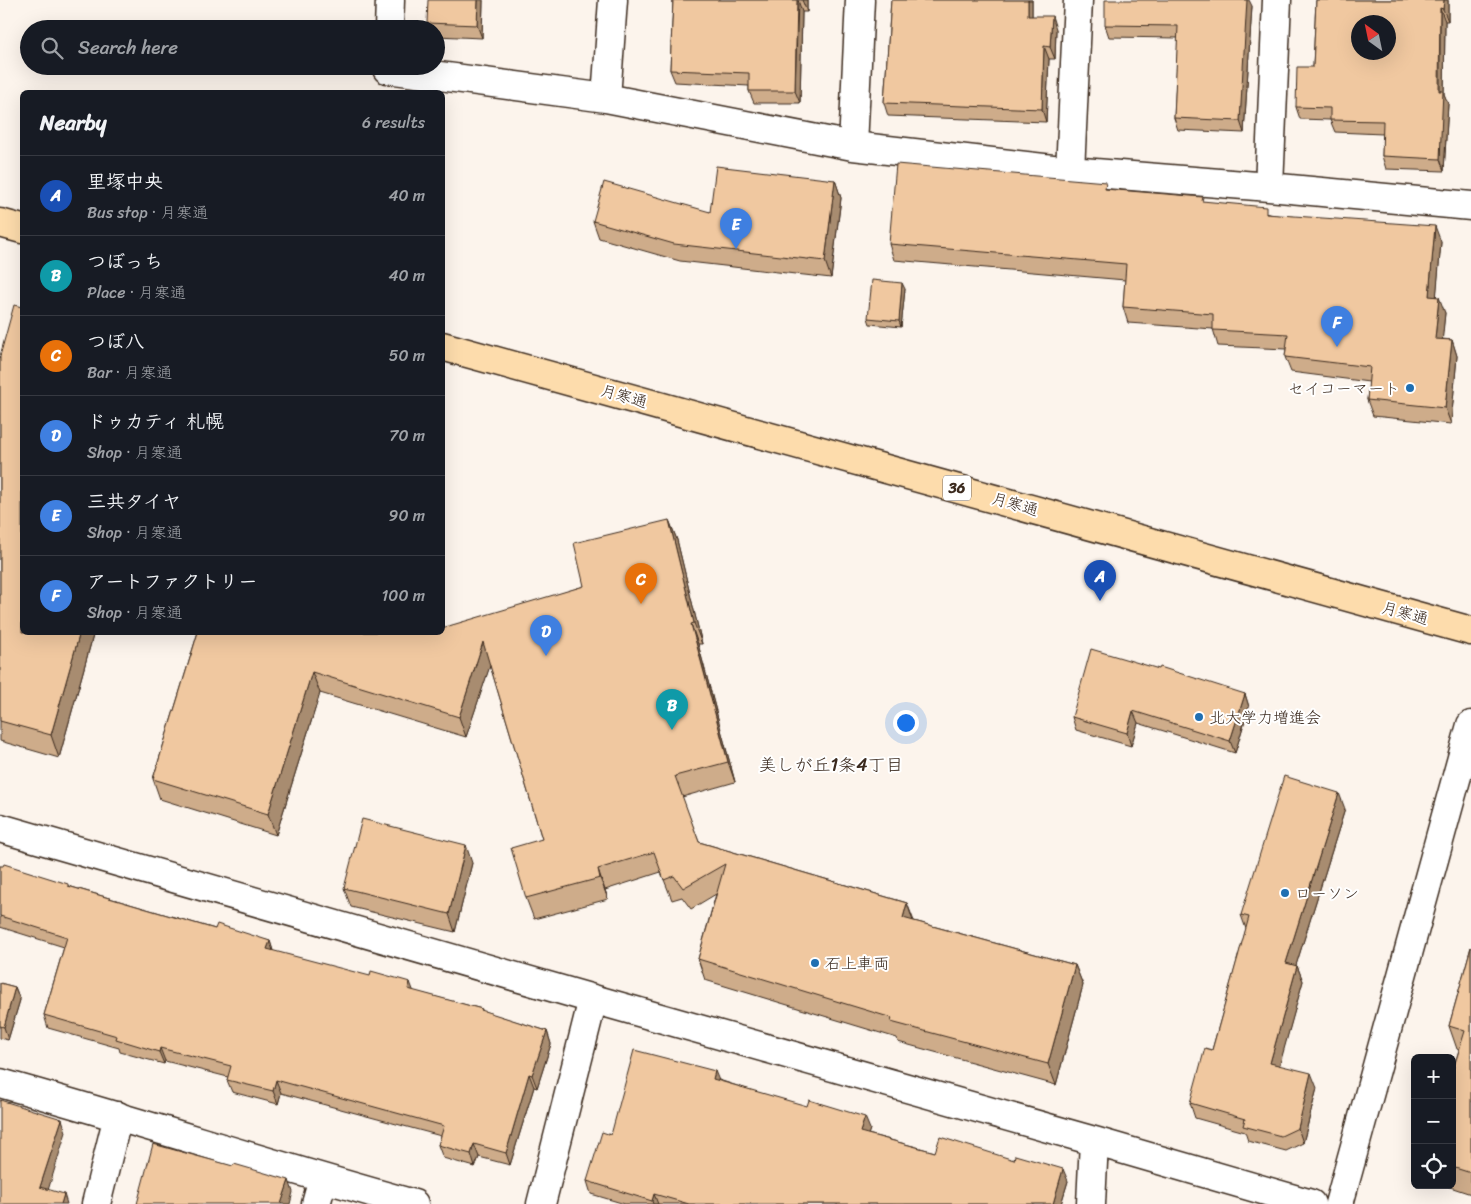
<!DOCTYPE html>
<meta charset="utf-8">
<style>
:root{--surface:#171b24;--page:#242831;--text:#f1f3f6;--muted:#9ea1a6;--line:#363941;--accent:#b45309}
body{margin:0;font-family:Sriracha,"Klee One",sans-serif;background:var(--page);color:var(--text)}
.controls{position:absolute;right:15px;bottom:15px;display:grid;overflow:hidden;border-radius:8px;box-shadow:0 5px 20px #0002}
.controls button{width:45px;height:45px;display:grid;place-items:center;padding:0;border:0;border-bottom:1px solid var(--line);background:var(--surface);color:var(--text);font:25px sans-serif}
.compass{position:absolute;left:1351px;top:15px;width:45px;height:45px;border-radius:50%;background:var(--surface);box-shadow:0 5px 20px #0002;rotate:327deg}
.you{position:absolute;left:905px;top:722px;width:18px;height:18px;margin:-12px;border:4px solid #fff;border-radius:50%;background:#1a73e8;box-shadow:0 0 0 8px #1a73e833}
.badge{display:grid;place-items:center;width:32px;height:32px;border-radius:50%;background:var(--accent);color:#fff;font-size:16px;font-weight:700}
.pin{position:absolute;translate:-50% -41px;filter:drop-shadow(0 1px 2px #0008)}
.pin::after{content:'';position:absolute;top:26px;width:18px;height:15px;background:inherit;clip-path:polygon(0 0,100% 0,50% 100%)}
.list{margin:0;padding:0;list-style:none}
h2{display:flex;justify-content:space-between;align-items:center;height:65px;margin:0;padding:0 20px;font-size:21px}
h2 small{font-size:16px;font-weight:400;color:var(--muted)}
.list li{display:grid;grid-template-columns:32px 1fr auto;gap:15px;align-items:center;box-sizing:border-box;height:80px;padding:0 20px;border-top:1px solid var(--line)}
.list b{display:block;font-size:19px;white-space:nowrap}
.list p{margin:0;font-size:16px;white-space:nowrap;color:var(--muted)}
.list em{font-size:16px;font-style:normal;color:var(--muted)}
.icon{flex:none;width:28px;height:28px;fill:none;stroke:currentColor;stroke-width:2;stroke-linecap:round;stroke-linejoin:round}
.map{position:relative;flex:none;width:1471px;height:1204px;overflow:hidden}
.search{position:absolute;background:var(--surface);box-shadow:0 5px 20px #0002;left:20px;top:20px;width:425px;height:55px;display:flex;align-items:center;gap:12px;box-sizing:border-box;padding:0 18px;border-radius:28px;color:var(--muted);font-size:19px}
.panel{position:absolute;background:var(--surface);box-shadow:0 5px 20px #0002;left:20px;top:90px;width:425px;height:545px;border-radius:8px}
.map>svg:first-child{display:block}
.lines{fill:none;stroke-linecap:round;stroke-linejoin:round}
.minor-casing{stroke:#3b2a1e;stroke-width:31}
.highway-casing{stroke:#3b2a1e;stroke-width:31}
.minor{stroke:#fff;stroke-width:28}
.highway{stroke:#fddcac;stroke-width:28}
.wall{fill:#ceac8a;stroke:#3b2a1e}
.shaded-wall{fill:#a88c70;stroke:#3b2a1e}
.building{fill:#f0c8a0;stroke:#3b2a1e;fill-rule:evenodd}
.poi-dot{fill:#1f6fb2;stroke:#fff;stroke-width:2}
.labels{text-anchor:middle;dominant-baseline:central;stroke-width:4;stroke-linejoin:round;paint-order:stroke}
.shield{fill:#fff;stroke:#766a62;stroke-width:1}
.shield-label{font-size:15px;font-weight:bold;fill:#3b2a1e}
.poi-label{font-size:16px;fill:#3b2a1e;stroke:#fff;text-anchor:start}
.street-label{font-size:16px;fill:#3b2a1e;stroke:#fff}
.neighbourhood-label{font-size:18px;fill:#3b2a1e;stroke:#fff}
</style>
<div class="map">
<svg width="1471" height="1204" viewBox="0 0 1471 1204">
<rect width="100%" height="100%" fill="#fcf4ec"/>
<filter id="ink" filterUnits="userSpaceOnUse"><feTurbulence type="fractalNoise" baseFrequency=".02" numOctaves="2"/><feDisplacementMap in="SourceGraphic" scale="10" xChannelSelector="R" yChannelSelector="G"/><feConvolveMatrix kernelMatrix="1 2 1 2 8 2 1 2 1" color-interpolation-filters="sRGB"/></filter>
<g filter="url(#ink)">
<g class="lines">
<g class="minor-casing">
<path id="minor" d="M389,29L390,0
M387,66V69L606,98L853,146L1070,171L1269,187L1471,206
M606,98L613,0
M853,146L860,0
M1070,171L1078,0
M1269,187L1277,0
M0,828L593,999L1094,1141L1311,1204
M0,1083C138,1121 275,1166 414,1204
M96,1204L118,1116
M316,1204L323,1179
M541,1204L593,999
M1091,1204L1094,1141
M1339,1204L1471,725"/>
</g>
<g class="highway-casing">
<path id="highway" d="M0,223L22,229
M442,346L1471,631"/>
</g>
<use href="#minor" class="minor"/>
<use href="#highway" class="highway"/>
</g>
<path class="wall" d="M483,0L482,38L436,36V29H429L427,23Z
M673,0H807V12H802L800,103H754L749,91V86L675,82L670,70Z
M891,0H1032V16L1056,29L1055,59H1049L1046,122L888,116L884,103Z
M1316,0H1448V21H1445L1444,94L1448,104L1444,171L1386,169L1382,156L1383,134L1335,132L1330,120L1300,119L1296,107L1313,67Z
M1252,6L1244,133L1178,130L1174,118L1178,38L1109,37L1105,25Z
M835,180L841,198L831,278L680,261L599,238L593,221L710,212Z
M1108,189L1205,202L1269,214L1441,242L1436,297L1445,313L1442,339L1452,340L1457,356L1451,424L1373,416L1367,400L1369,382L1291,372L1285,357L1286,349L1218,346L1213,329L1128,323L1123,307L1125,280L894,260L889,244Z
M905,289L901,327L870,324L868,318Z
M0,356L22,632H94L59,758L0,741Z
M669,520L677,540L702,644H698L735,782L682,797L699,842L907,903L914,921L1075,965L1083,985L1056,1085L898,1042L897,1038L705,980L698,959L716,894L691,909L682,897L672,900L661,872L605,890L608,899L534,919L526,898L542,839L490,665L466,737L320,693L276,835L160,799L153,779L198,632H442L584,586Z
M1245,694L1249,707L1235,753L1138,723L1131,746L1076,730L1072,717Z
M1345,809L1296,965L1297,966L1303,981L1279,1065L1317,1088L1303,1143L1286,1151L1248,1141L1245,1132L1195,1118L1190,1103L1212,1050L1246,929L1241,915Z
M472,863L455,932L351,907L344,888Z
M0,866L215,929L270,941L273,951L413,991L482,1009V1011L547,1031L551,1044L537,1088L534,1087L510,1165L479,1157L475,1167L443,1158L438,1145L441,1136L281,1093L278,1104L232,1092L227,1080L228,1077L165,1061L164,1064L120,1052L119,1048L48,1028L44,1015L64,947L0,927Z
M1471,947V1194L1444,1185H1452V1073L1459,1050L1457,1049L1449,1026Z
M0,983L15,987L20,1000L8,1040L0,1038Z
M719,1080L870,1129L868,1134L935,1152L1068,1181L1061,1204H625L591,1194L587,1181L611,1135Z"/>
<path class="shaded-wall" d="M478,0H483L482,38L477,25Z
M798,0L802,12L800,103L795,91Z
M802,0H807V12Z
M1028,0H1032V28L1028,16Z
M1245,0H1249L1252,6L1244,133L1240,121Z
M1444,0H1448V21L1443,9Z
M1440,8L1445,21L1444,94L1448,104L1444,171L1440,159Z
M1052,16L1056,29L1055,59L1050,47Z
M1044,46L1049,59L1046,122L1042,109Z
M835,180L841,198L831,278L825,261Z
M1435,226L1441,242L1435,312L1429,296Z
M902,283L905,289L901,327L899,321Z
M1439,297L1445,313L1441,354L1435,339Z
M1452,340L1457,356L1451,424L1445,408Z
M669,520L677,540L702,644L694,623Z
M691,624L698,644L735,782L728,762Z
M80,632H94L59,758L51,735Z
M483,642L491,663L466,737L459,717Z
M312,672L320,693L276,835L268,814Z
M1245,694L1249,707L1235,753L1230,741Z
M1133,711L1138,723L1131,746L1127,733Z
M1339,793L1345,809L1292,978L1286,963Z
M466,845L472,863L455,932L449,914Z
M598,869L608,899L600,878Z
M907,903L914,924L903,918Z
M270,941L274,954L267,949Z
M1075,965L1083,985L1056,1085L1048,1064Z
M1297,966L1303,981L1276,1078L1270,1063Z
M410,982L415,995L408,989Z
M15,987L20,1000L8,1040L4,1027Z
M547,1031L551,1044L537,1088L532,1075Z
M160,1048L165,1061L164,1064L159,1052Z
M715,1071L720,1083L713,1079Z
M1311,1073L1317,1088L1303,1143L1298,1128Z
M529,1074L534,1087L510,1165L506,1153Z
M276,1080L281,1093L278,1104L273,1091Z
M865,1117L870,1129L865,1145L860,1132Z
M62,1119L66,1132L45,1200L40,1187Z
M474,1144L479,1157L475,1167L471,1154Z
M1063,1169L1068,1181L1061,1204H1053Z
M289,1180L293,1192L290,1204H281Z
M64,1194L67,1204H61Z
M654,1194L658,1204H653L652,1201Z"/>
<path class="building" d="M428,0H478L477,25L427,23Z
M673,0H797L795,91H749V73L670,70Z
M891,0H1028V16H1052L1050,47L1044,46L1042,109L884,103Z
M1105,0H1247L1240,121L1174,118L1178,26L1105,25Z
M1316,0H1444L1443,9L1440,8L1439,91H1443L1440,159L1382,156L1383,121L1330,120V108L1296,107L1297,67H1313ZM1358,22H1388V52H1358Z
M896,164L1106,182L1105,189L1203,197L1202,201L1266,207V214L1435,226L1429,296L1439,297L1435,339L1452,340L1445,408L1367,400L1370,367L1285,357L1288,334L1213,330V314L1123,307L1126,264L889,244Z
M716,166L835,180L825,261L674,244L593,221L604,182L710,212Z
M872,280L902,283L899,321L868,318Z
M14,305L22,307V632H80L51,735L0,721V356Z
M669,520L694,623L691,624L728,762L675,776L699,842L907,903L903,918L1075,965L1048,1064L891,1022L892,1018L698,959L725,864L683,888L674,876L664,880L654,852L598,869L600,878L526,898L511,848L542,839L483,642L459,717L312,672L268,814L153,779L198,632H442V628L584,586L574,543Z
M1091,649L1159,669L1160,667L1245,694L1230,741L1133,711L1127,733L1072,717Z
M1284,776L1339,793L1286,963L1297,966L1270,1063L1311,1073L1298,1128L1281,1136L1243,1126L1245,1119L1190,1103L1205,1048L1212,1050L1249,917L1241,915Z
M362,819L466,845L449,914L344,888Z
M4,864L68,884V886L215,929L217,924L270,941L267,949L370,976L371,971L410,982L408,989L482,1009L481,1010L547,1031L532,1075L529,1074L506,1153L474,1144L471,1154L438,1145L444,1126L276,1080L273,1091L227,1080L231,1066L160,1048L159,1052L116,1039L117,1036L44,1015L67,937L0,916V866H3Z
M1471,947V1173L1452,1167V1073L1465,1031L1449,1026Z
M0,983L15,987L4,1027L0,1026Z
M634,1050L715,1071L713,1079L807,1106L809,1100L865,1117L860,1132L935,1152L940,1137L1014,1160L1015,1155L1063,1169L1053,1204H689L654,1194L652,1201L587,1181L602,1132L611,1135Z
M0,1100L62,1119L40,1187L64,1194L61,1204H0Z
M153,1144L233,1166L234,1164L289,1180L281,1204H137Z"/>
</g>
<g class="poi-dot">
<circle cx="1410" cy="388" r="5"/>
<circle cx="1199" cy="717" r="5"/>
<circle cx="1285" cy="893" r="5"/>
<circle cx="815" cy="963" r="5"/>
</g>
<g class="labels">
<rect class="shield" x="943" y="475.5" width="28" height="25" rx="4"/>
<g class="shield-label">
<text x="957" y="488">36</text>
</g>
<g class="poi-label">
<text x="1400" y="388" text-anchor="end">セイコーマート</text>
<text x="1209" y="717">北大学力増進会</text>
<text x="1295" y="893">ローソン</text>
<text x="825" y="963">石上車両</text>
</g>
<g class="street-label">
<text transform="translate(624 396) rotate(16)">月寒通</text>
<text transform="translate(1015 504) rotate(16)">月寒通</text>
<text transform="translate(1405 613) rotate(15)">月寒通</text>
</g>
<g class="neighbourhood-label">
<text x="831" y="765">美しが丘1条4丁目</text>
</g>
</g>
</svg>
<div class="controls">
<button>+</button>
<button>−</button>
<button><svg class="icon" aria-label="locate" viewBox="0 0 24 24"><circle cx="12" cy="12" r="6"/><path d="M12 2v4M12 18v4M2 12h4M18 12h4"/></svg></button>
</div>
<svg class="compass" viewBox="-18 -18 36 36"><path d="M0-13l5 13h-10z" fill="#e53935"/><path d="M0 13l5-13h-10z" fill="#9ea1a6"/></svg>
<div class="you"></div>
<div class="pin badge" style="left:1100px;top:601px;background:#1a4fb4">A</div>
<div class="pin badge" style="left:672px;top:730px;background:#0f9aa8">B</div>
<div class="pin badge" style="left:641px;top:604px;background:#e8710a">C</div>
<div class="pin badge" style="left:546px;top:656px;background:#3f7fe0">D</div>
<div class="pin badge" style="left:736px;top:249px;background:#3f7fe0">E</div>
<div class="pin badge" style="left:1337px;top:347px;background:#3f7fe0">F</div>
<div class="search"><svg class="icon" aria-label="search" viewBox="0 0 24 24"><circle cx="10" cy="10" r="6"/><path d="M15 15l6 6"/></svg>Search here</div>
<section class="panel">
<h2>Nearby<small>6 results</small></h2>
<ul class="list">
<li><span class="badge" style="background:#1a4fb4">A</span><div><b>里塚中央</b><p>Bus stop · 月寒通</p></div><em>40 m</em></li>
<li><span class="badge" style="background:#0f9aa8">B</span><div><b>つぼっち</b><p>Place · 月寒通</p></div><em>40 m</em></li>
<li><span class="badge" style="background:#e8710a">C</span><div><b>つぼ八</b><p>Bar · 月寒通</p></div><em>50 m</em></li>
<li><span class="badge" style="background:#3f7fe0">D</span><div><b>ドゥカティ 札幌</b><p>Shop · 月寒通</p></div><em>70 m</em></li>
<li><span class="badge" style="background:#3f7fe0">E</span><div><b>三共タイヤ</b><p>Shop · 月寒通</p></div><em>90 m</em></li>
<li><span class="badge" style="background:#3f7fe0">F</span><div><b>アートファクトリー</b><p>Shop · 月寒通</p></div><em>100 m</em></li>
</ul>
</section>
</div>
